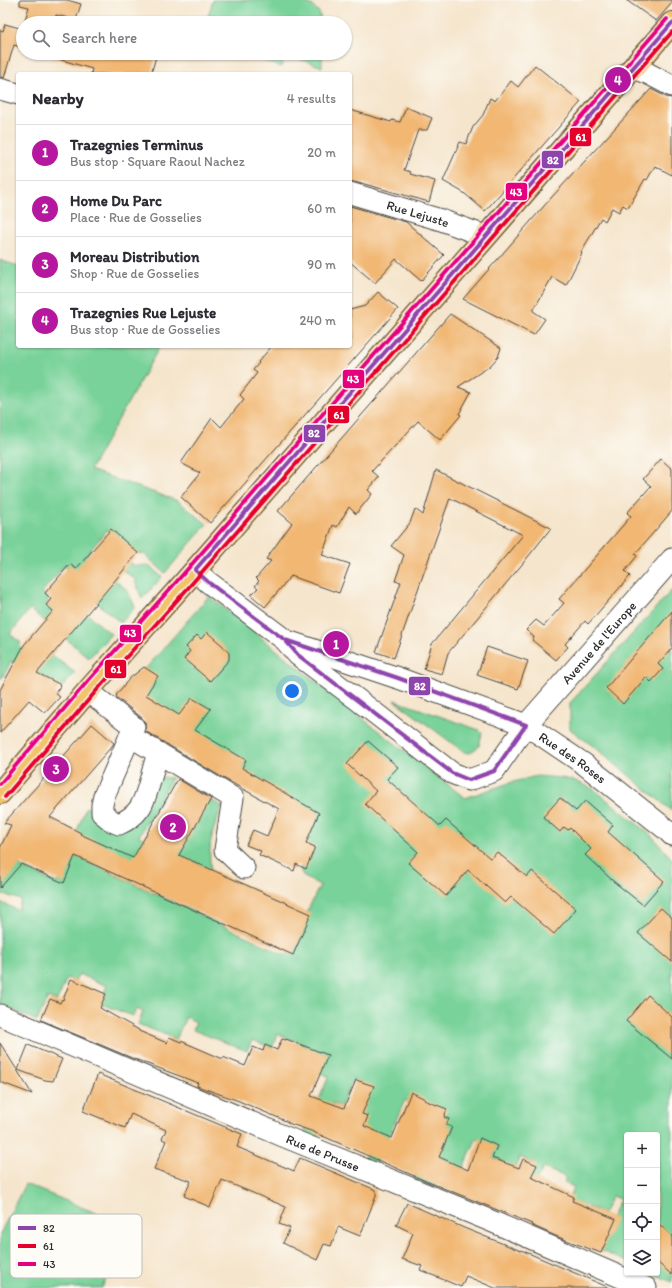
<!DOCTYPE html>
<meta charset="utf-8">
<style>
:root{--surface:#fff;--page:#f2f2f3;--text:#2b2b33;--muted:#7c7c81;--line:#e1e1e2;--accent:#b5179e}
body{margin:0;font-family:Itim,sans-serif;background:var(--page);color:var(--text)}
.controls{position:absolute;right:12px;bottom:12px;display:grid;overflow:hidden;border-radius:4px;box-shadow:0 1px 3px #0004}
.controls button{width:36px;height:36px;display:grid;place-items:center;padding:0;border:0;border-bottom:1px solid var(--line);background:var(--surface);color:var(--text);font:20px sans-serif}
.you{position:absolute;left:292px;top:691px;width:14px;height:14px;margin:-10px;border:3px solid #fff;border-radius:50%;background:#1a73e8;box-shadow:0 0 0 6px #1a73e833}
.badge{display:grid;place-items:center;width:26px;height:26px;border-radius:50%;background:var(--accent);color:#fff;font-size:13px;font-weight:700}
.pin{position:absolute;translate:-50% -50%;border:2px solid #fff;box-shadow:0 1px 4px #0006}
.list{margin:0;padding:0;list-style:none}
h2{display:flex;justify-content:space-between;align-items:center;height:52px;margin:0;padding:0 16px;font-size:17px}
h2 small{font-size:13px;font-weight:400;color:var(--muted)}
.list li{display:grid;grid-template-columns:26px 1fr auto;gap:12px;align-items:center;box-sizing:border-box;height:56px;padding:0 16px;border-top:1px solid var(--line)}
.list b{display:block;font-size:15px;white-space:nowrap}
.list p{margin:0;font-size:13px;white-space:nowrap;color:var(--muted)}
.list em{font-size:13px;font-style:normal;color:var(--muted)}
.icon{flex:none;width:22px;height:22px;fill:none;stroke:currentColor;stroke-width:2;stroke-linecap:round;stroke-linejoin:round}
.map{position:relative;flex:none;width:672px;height:1288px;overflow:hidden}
.search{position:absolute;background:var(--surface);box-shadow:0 1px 3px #0004;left:16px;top:16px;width:336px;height:44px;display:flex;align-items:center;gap:10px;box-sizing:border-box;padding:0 14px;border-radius:22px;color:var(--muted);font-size:15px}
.panel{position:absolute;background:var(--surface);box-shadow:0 1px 3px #0004;left:16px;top:72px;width:336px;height:276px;border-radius:4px}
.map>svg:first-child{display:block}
.green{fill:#78d299;stroke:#527e62}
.building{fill:#f1b773}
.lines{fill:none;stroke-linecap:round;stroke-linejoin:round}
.minor-casing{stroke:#494743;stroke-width:23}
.major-casing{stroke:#494743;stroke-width:24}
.minor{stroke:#fff;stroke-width:21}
.major{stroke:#f2c36a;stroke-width:22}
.bus-1-casing{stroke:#fdfcf7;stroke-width:7}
.bus-2-casing{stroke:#fdfcf7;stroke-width:7}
.bus-3-casing{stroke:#fdfcf7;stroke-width:7}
.bus-1{stroke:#8e44ad;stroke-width:4}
.bus-2{stroke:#e4002b;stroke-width:4}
.bus-3{stroke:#e5007d;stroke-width:4}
.labels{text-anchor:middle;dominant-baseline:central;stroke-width:3.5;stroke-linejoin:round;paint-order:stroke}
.street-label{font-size:13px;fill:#2b2b2b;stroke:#fdfcf7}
.key{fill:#fdfcf7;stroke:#bebdba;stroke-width:1}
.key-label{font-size:11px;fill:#2b2b2b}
.line-badge{stroke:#fdfcf7;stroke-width:1.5}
.badge-label{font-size:11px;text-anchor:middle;font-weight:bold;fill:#fff}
</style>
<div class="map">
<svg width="672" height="1288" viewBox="0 0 672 1288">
<rect width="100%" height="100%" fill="#fdfcf7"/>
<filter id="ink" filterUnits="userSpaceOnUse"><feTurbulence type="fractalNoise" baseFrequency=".025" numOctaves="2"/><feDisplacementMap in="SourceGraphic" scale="8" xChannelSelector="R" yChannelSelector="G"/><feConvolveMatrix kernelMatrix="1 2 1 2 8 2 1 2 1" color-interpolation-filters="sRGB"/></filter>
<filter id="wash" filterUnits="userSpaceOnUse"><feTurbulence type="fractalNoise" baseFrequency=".012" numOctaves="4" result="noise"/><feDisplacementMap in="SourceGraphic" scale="16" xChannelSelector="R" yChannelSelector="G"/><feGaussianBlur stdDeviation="0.9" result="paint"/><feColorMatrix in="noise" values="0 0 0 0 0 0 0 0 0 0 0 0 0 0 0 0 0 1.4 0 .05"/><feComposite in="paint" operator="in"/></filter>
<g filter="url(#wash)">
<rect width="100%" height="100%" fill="#f5e5cc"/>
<path class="green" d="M213,0H299L313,6L319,12L322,23H206Z
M243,53H322V67L286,54L281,67Z
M0,260L18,266V346H160L90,470L178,501L207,524L165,573L144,554L134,553L107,530L84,558L110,580L113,578L128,591L135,607L121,623L95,601L72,571L65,565L42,592L48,598L47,600L74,624L85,612L111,634L89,658L30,609L10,634L21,643L19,646L41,663L49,653L75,673L62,687L11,661L3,677L0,679Z
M127,561L135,566L148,565L162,577L142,599L134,578L121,569Z
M672,590V811L597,749L570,729V703Z
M209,596L353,711L465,798L509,783L537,776L562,778L576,781L595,790L652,836L672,859V1282L652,1273H657V1135H627V1262L597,1249L620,1199L612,1196L603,1214L585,1205L581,1211L567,1204L574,1187L564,1183L566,1177L543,1168L529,1196L526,1177L533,1163L520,1157L514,1170L495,1182L504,1162L488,1155L493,1145L477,1138L463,1168L447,1161L434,1189L413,1180L438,1123L419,1107L405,1100L376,1164L364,1159L375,1132L361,1126V1113L372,1087L353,1079L341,1106L332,1103L316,1140L304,1134L329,1076L317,1072L307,1047L294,1040L278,1034L272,1048L252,1040L247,1051L193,1030L196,1022L186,1017L176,1039L138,1024L143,1012L137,1009L133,1016L99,1003L107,986L79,974L75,981L67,978L57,1001L48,997L37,1021L0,1004V902L18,910L21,900L0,893V860L2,858L57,883L63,872L50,846L77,857L286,955L320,885L304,877L300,870L310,848L279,834L287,815L195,731L128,689Z
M394,700L479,730L482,733L479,746L470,753L464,752Z
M150,776L172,778L139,836L173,856L207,798L222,806C213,830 207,844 211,870L195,862L187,878L141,870L85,841L77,831L86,807L102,813L119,824Z
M25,1184L130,1227L102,1288H0V1234Z"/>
<g id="blocks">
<path class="building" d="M20,0H67L81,4L76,20L56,15L54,23H24L29,7L20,5Z
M626,0H672V3L656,21Z
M5,24L23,29V48L14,45L4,78L0,77V30L3,31Z
M52,53H157L151,74H91L92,69L52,57Z
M535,65L581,102L485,211L464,193L443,181L460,142L466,144L473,127L483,115L490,98L495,101L511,81L518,87Z
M651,89L666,97L672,98V175L655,166L647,180L645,179L628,208L623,205L619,212L612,208L605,221L601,218L581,252L582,253L566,285L552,277L533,311L545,319L534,335L463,299L551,198Z
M406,107L432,118L427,130H418L404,170L411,172L410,174L435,181L429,202L361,183L362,184L350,181V110L391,122L392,120L400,122Z
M350,206L406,222L444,255L421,281L396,259L375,283L350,262Z
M378,292L398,309L210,523L181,497L200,473L181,463L212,418L221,427L244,399L240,395L257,373L253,370L259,363L258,362L272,346H350V310L365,306Z
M450,314L501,348L498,357L490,366L458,387L471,392L459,414L461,415L440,440L418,421L372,471L379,477L368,490L372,494L356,514L349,507L337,527L333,525L322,555L350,564L339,593L291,576L265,607L251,595L258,588L255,586L259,581L256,578L271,561L266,559L292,523L278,511Z
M661,459L672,469V511L635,554L637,556L625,571L630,576L588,624L585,621L565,644L568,647L556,660L532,640L534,637L526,630L536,620L544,626L564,603L559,599L631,516L627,513L651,486L643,479Z
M436,470L551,528L524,562L448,653L442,674L424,669L432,644L523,535L450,498L394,658L376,652L401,582L395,581L404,555L391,546L410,523L415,509L423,515Z
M111,529L138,553L37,673L61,685L55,693L60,697L45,713L29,700L0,733V690L24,645L53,611L46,605L51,599L45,593L70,564L76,569Z
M672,611V648L658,664L663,669L651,682L646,677L623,704L606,688Z
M207,632L223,646L229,653V660L210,681L184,659L190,651L186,647L197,635L201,639Z
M487,647L528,661L518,689L477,675Z
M144,667L158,676L146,695L179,715L192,698L211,709L195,730L246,760L242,768L319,813L306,843L315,847L306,869L296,864L294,871L259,855L261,851L246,845L253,830L267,836L279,809L223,778L145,731L146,726L145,722L142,718L116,697L117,695H116L130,678Z
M92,724L114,743L112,746L50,817L81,833L80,834L133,858L178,779L211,799L179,855L311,914L293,955L75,856L64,883L21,864L0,888V848L11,825L4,823Z
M368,741L398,767L387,779L440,826L446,820L491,859L497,852L527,877L532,871L576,909L554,934L511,897L505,903L468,870L446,896L408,863L418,852L365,804L376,791L347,764Z
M560,798L576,811L585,801L613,825L608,832L664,881L643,905L613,881L585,855L591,849L570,828L568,830L564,827L560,832L543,817Z
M661,908L672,918V962L638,933Z
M71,979L106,994L100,1008L139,1030V1031L167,1043L169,1037L181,1042V1041L223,1059V1057L245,1066L253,1047L263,1051L265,1045L277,1050L282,1039L286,1040V1039L328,1055L311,1096L344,1108L356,1080L374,1086L362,1114L368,1116L364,1126L392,1138L411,1092L425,1099L424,1100L447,1109L444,1117L449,1119L446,1125L452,1127L439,1157L468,1170L480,1138L497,1146L492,1158L519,1168L523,1159L537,1165L531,1177L574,1197L572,1201L616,1219L601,1253L558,1237L531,1225L532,1224L426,1181L311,1131L288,1123V1122L239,1101L197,1086L198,1083L132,1058L41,1020L50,999L60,1003L62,999L63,1000Z
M648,995L672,1017V1059L626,1021Z
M0,1043L32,1094L0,1082Z
M28,1045L62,1059L53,1081L45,1080L18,1070Z
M98,1074L242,1134L237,1147L294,1171L300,1158L376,1190V1196L360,1236L338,1227L331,1246L324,1244L317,1260L283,1243L290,1228L279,1224L286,1207L222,1180L210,1207L184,1196L191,1181L154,1169L166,1141L162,1139L166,1130L131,1114L125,1128L83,1111Z
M407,1203L464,1228L521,1251V1250L610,1288H495L466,1276L461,1287L420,1270L422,1266L402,1259L413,1233L396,1225Z
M657,1222L672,1236V1275L657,1262Z"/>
</g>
</g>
<g filter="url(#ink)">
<use href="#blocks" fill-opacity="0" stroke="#494743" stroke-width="1"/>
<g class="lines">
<g class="minor-casing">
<g id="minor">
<path d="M633,68L647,73L672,86"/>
<path d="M0,89L18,94"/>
<path id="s1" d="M350,193L441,220L485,236"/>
<path id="s2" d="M195,570L208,582L285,640L298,655L358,700L452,773L469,780L494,771L526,725L672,559"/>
<path id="s3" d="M290,642L398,678L526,725L584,764L667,830L672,835"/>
<path d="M88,691L134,727L130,736L233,798L225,850L244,868"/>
<path d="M130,736L104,796L102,805V813L112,821L119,824C126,821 134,816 139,809C147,799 153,767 158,753"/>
<path id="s4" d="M0,1015L283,1136L491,1221L646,1288"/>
</g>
</g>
<g class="major-casing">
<path id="major" d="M0,793L92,686L183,584L672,23"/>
</g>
<use href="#minor" class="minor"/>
<use href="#major" class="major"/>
<g class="bus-1-casing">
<path id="bus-1" d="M195,570L208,582L285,640
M195,570L672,23
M285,640L398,678L526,725L494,771L469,780L452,773L298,655Z"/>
</g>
<g class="bus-2-casing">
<path id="bus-2" d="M5,797L97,690L188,588L672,32"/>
</g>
<g class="bus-3-casing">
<path id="bus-3" d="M0,784L87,682L178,580L667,19"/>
</g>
<use href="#bus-1" class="bus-1"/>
<use href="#bus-2" class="bus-2"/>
<use href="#bus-3" class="bus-3"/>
</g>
</g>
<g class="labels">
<g class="street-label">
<text stroke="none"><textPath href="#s1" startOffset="71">Rue Lejuste</textPath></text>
<text stroke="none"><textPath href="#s2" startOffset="539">Avenue de l'Europe</textPath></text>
<text stroke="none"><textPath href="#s3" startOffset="307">Rue des Roses</textPath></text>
<text stroke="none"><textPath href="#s4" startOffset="351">Rue de Prusse</textPath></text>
</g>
</g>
<rect x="10" y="1214" width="132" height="64" rx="6" class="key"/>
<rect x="18" y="1226" width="18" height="4" fill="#8e44ad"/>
<rect x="18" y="1244" width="18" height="4" fill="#e4002b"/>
<rect x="18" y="1262" width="18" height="4" fill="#e5007d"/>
<g class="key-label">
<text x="43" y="1232">82</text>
<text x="43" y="1250">61</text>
<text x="43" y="1268">43</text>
</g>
<g class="line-badge">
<rect x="569" y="127" width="23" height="20" rx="4" fill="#e4002b"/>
<rect x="541" y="150" width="23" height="19" rx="4" fill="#8e44ad"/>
<rect x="505" y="182" width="23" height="19" rx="4" fill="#e5007d"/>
<rect x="342" y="369" width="23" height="20" rx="4" fill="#e5007d"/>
<rect x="327" y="405" width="23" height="19" rx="4" fill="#e4002b"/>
<rect x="303" y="424" width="23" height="19" rx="4" fill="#8e44ad"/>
<rect x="119" y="624" width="23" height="19" rx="4" fill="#e5007d"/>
<rect x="104" y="659" width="23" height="20" rx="4" fill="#e4002b"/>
<rect x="408" y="676" width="23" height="20" rx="4" fill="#8e44ad"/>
</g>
<g class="badge-label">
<text x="581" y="141">61</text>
<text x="553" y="164">82</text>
<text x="516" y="196">43</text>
<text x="353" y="383">43</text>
<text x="339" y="419">61</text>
<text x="314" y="437">82</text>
<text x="130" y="637">43</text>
<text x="116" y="673">61</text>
<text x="420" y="690">82</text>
</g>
</svg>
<div class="controls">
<button>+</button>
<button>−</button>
<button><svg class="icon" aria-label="locate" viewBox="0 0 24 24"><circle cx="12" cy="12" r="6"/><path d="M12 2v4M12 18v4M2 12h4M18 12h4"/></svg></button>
<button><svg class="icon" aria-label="layers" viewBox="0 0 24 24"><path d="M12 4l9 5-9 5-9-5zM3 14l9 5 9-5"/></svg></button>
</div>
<div class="you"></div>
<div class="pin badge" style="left:336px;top:644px">1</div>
<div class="pin badge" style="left:173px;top:827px">2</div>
<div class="pin badge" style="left:56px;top:769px">3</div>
<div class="pin badge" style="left:618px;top:80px">4</div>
<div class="search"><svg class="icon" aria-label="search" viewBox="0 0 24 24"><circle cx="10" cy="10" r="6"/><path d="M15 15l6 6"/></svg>Search here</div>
<section class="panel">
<h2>Nearby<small>4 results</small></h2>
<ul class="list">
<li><span class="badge">1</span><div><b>Trazegnies Terminus</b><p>Bus stop · Square Raoul Nachez</p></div><em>20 m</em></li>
<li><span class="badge">2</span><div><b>Home Du Parc</b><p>Place · Rue de Gosselies</p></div><em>60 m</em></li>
<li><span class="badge">3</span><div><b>Moreau Distribution</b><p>Shop · Rue de Gosselies</p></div><em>90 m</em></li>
<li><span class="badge">4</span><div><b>Trazegnies Rue Lejuste</b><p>Bus stop · Rue de Gosselies</p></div><em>240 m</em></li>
</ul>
</section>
</div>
